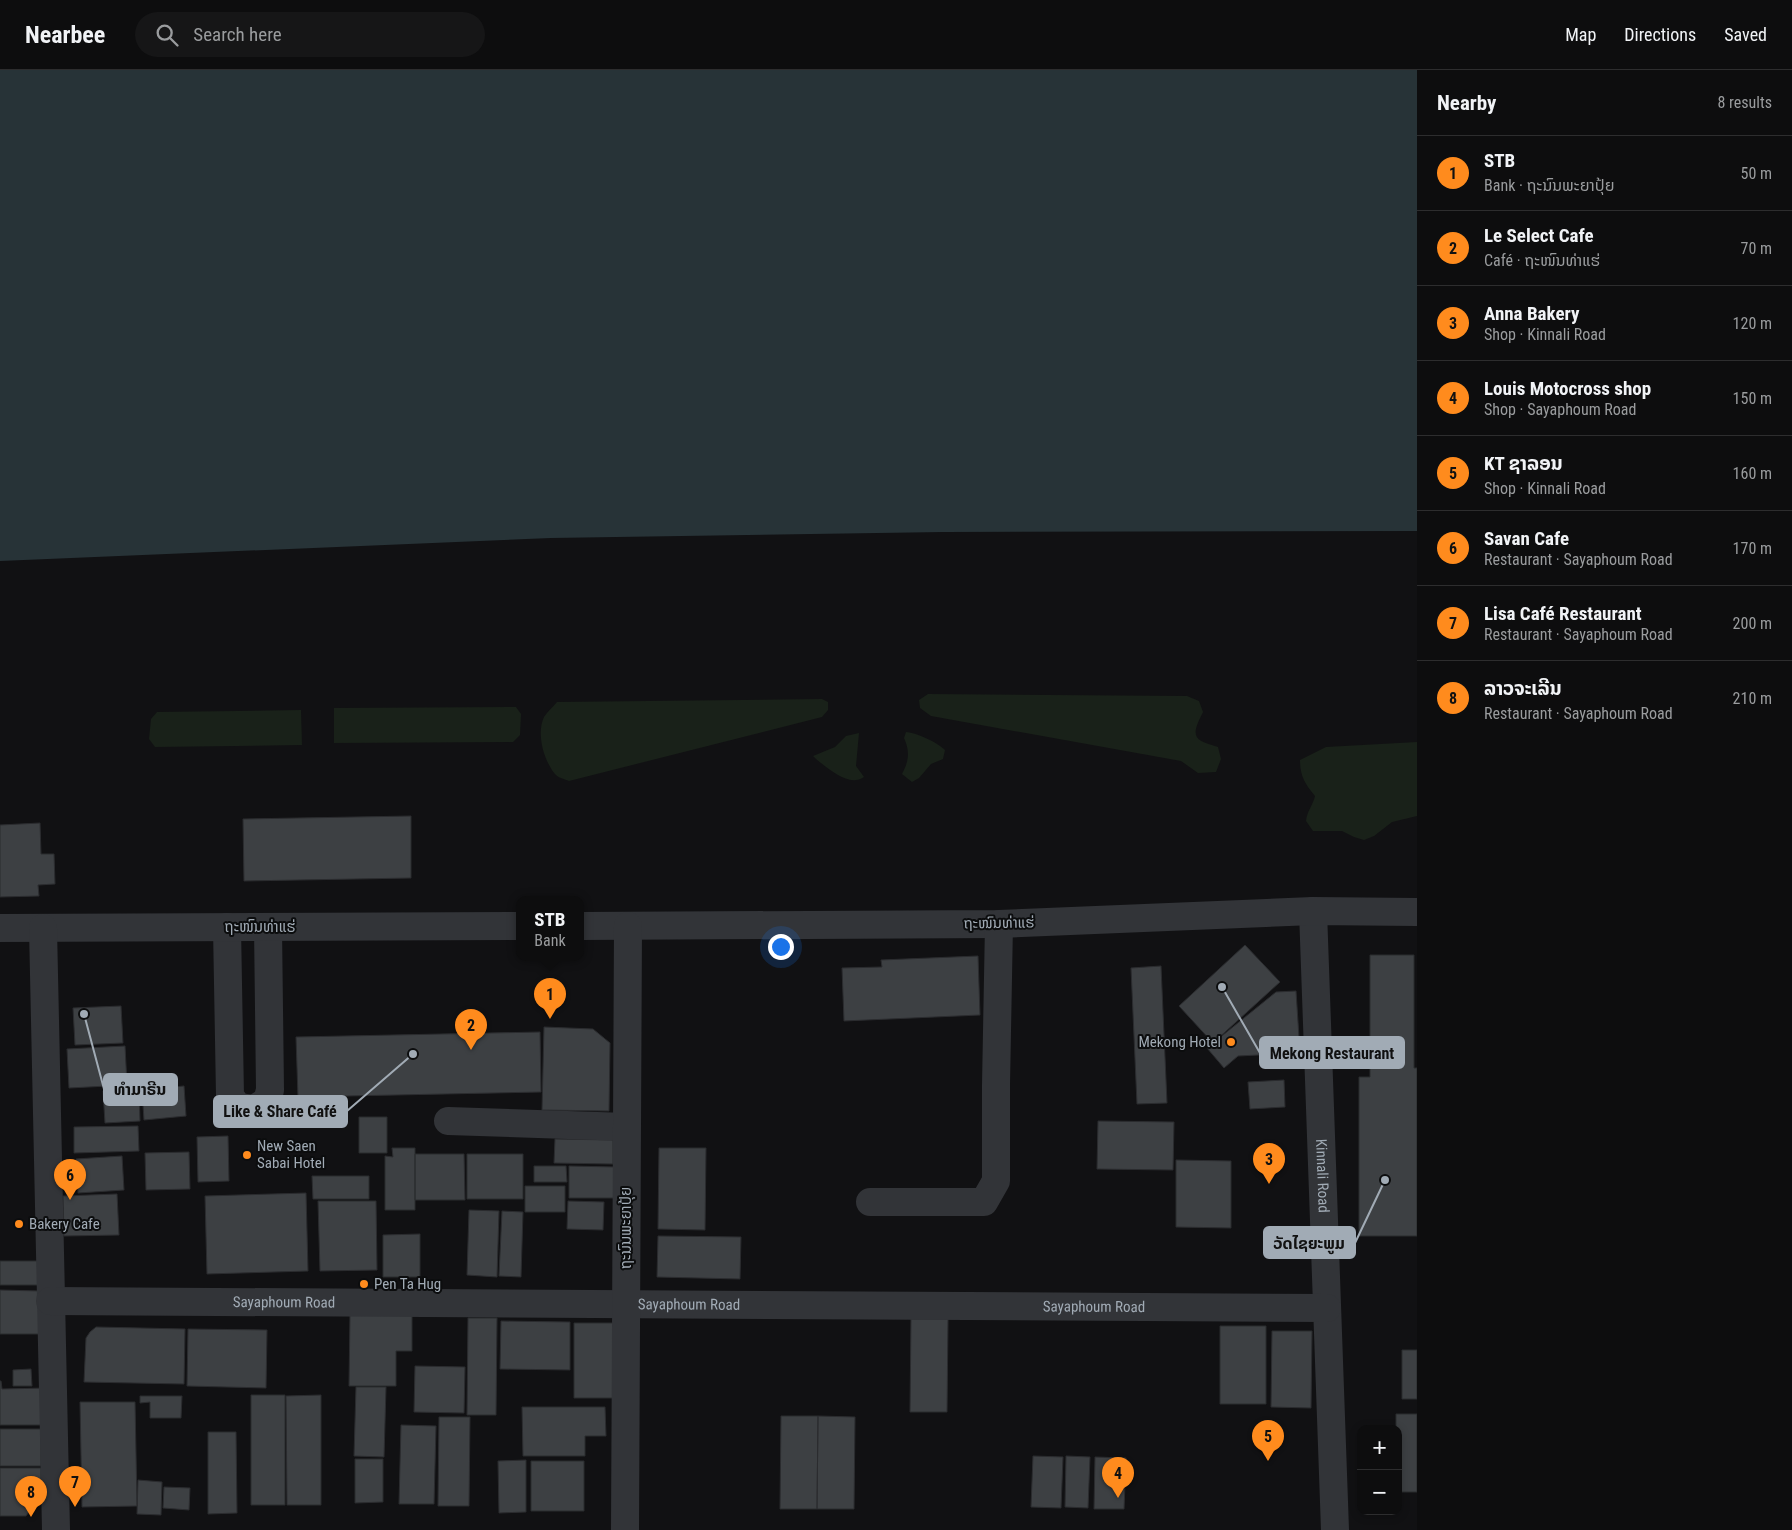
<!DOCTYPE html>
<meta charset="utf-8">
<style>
:root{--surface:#0d0d0e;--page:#161617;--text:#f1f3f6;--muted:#9a9c9e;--line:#2d2d2e;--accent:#ff8b1d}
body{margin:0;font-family:"Roboto Condensed","Noto Sans Lao",sans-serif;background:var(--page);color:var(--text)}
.controls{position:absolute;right:15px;bottom:15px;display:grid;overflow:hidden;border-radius:10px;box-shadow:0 2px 8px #0003}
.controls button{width:45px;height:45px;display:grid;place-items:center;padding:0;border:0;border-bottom:1px solid var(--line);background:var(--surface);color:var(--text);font:25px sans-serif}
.you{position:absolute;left:780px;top:876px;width:18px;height:18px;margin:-12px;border:4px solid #fff;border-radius:50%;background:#1a73e8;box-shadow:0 0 0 8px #1a73e833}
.badge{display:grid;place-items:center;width:32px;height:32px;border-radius:50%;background:var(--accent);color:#111;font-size:16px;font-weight:700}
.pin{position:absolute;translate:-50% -41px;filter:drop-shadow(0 1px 2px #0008)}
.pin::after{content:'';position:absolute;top:26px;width:18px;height:15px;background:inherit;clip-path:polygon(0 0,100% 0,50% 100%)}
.popup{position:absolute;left:516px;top:826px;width:68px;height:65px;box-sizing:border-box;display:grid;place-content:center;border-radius:10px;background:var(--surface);filter:drop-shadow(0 1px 4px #0005);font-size:16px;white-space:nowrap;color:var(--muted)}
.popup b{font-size:19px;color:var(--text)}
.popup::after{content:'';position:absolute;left:50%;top:100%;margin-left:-10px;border:10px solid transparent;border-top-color:var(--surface)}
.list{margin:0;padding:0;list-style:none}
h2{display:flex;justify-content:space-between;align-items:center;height:65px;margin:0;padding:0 20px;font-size:21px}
h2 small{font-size:16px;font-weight:400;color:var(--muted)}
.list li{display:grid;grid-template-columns:32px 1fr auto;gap:15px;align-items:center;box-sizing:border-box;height:75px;padding:0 20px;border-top:1px solid var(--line)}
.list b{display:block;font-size:19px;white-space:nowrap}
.list p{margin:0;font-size:16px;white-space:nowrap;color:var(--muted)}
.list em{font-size:16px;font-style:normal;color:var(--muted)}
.icon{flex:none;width:28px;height:28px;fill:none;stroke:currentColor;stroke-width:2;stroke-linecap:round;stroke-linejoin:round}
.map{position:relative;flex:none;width:1417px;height:1460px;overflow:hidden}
header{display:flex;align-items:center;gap:30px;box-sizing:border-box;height:70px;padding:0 25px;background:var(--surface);border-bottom:1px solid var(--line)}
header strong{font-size:24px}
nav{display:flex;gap:28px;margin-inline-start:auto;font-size:18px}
.search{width:350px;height:45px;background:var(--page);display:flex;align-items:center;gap:12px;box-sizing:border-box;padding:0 18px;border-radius:28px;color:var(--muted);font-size:19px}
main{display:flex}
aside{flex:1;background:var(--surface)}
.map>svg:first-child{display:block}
.green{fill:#192119}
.water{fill:#273337}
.building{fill:#3d4043;stroke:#2b2c2f}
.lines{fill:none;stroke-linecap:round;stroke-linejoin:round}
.minor{stroke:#323438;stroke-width:28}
.poi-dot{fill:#ff8b1d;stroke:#0c0d0e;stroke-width:2}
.labels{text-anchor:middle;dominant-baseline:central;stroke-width:4;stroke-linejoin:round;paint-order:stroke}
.street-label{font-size:15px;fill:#a1abb5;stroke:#0c0d0e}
.poi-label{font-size:15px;fill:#a1abb5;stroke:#0c0d0e;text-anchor:start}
.leader{fill:none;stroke:#a1abb5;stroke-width:2}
.callout-dot{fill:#a1abb5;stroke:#0c0d0e;stroke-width:2}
.callout{fill:#a1abb5;stroke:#a1abb5;stroke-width:2}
.callout-label{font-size:16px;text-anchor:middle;font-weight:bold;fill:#111}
</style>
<header>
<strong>Nearbee</strong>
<div class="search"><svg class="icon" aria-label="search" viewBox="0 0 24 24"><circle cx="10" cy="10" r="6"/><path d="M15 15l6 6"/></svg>Search here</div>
<nav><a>Map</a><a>Directions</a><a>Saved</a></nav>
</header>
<main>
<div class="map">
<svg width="1417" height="1460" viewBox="0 0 1417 1460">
<rect width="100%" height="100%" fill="#111113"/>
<path class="green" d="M928,624L1187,626L1199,631L1203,642C1191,666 1192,670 1218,677L1221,689L1216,702L1198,703L1181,691L931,646L920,638L919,630Z
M822,629L828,632V640L822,647L569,711C565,709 558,708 555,704C544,691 536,664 544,647C547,642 553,637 557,632Z
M516,637L521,644L520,665L513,672L334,673V638Z
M301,640L302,675L155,677L149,669L151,649L157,642Z
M906,662C917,663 937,672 945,680L943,689L931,694L919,708L912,712L902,704C909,691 910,681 904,668Z
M859,663L856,696L864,707C862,708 859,710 856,710C845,713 821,694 813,686L835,677L846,666Z
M1417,672V746L1392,752L1374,766L1364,770L1354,767L1342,761H1313L1306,751C1307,741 1313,735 1315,726C1305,714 1300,706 1300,690L1326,677Z"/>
<path class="water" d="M0,0H1417V461L943,462L551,468L0,491Z"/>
<path class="building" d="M411,746V808L244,811L243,749Z
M40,753L41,784H54L55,814L38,815L39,826L0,827V755Z
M1245,875L1280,912L1213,973L1179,936Z
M1370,885H1414V998H1417V1166H1359V1007H1370Z
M978,886L980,945L844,951L842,898L882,897L881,890Z
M1161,896L1167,1033L1137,1034L1131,898Z
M1296,921L1300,983L1238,986L1224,998L1207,978L1276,922Z
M121,936L123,973L75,975L73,938Z
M544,957L593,959L610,973L609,1041L542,1040Z
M540,962L541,1022L298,1027L296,967Z
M125,976L127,1015L69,1018L67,979Z
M1284,1010L1285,1037L1250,1039L1248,1012Z
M184,1016L186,1046L144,1050L142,1020Z
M139,1019L140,1051L105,1053L103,1021Z
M359,1047H387V1083H359Z
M1098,1051L1174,1052L1173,1100L1097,1099Z
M138,1056L139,1081L74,1083V1057Z
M228,1066L229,1111L198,1112L197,1067Z
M555,1069L613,1070V1094L554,1093Z
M392,1078H415V1140H385V1086L393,1087Z
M659,1078H706L705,1160L658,1159Z
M189,1082L190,1119L146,1120L145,1083Z
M415,1084H464L465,1130H415Z
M467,1084H523V1129H467Z
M122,1086L124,1120L78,1123L76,1089Z
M1176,1090L1231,1091V1158L1176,1157Z
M534,1096H566L567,1112H534Z
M569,1096L615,1097L614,1128H569Z
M312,1106H369V1129H313Z
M525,1116H565V1142H525Z
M306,1123L308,1201L207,1204L205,1126Z
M117,1124L119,1165L64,1166L63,1126Z
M318,1131H376L377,1200L320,1201Z
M568,1131L604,1132L603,1160L567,1159Z
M469,1140L499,1141L497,1207L467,1205Z
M502,1141L523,1142L521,1207L499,1206Z
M420,1164V1207H383V1165Z
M658,1166L741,1167L740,1209L657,1207Z
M0,1191H38V1215H0Z
M0,1220L40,1221V1264H0Z
M350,1245H412V1281H396V1316H349Z
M468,1248H497L496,1345H467Z
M911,1249H948L947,1342H910Z
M501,1251L570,1252V1300L500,1299Z
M574,1253H616V1328H574Z
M1220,1256H1266V1334H1220Z
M96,1257L185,1259L184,1314L84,1312L86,1268L90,1262Z
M188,1259L267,1260L266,1318L187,1316Z
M1272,1261H1312L1311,1338L1271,1337Z
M1402,1280H1417V1329H1402Z
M415,1296L465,1297L464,1343L414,1342Z
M31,1299L32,1316H13V1300Z
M0,1311H1L2,1319L47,1318V1355H0Z
M356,1317H386L384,1387L354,1386Z
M251,1325H285V1435H251Z
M321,1325V1435H287L286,1326Z
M140,1326H182L181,1348H150V1332L140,1333Z
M80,1332H135L137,1436L82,1437Z
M522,1337H605L606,1366H585V1386H523Z
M1396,1344H1417V1422H1398V1359H1387V1357H1396Z
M781,1346H818L817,1439H780Z
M818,1346L855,1347L854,1439H817Z
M439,1347H470L469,1436H438Z
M401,1355L436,1356L434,1434H399Z
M0,1359H41V1396H0Z
M208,1362H236L237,1443L208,1444Z
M1033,1386L1063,1387L1061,1438L1031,1437Z
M1066,1386L1090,1387L1088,1438L1065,1437Z
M1095,1387L1126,1388L1124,1439H1094Z
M355,1389H383V1432L355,1433Z
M526,1390V1442L499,1443L498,1391Z
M531,1391H584V1441H531Z
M0,1398H41V1427L26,1446H0Z
M138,1410L162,1412L161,1445L137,1444Z
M164,1417L190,1418L189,1440L163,1438Z"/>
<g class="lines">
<g class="minor">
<path id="s1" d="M1313,841L1335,1460"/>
<path d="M580,856L999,854L1313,841L1417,842"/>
<path d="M227,857L230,1026L238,1037L254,1039L267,1031L270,1020L268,857"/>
<path d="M0,858L520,856"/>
<path d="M43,858L56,1460"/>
<path d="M448,1051L627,1057"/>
<path d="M870,1132H984L996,1111V1015L999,854"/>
<path id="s2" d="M50,1231L1327,1238"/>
<path d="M625,1460L628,856"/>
</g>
</g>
<g class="poi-dot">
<circle cx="1231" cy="972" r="5"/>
<circle cx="247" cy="1085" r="5"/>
<circle cx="19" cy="1154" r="5"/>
<circle cx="364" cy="1214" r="5"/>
</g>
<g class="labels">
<g class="street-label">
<text transform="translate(999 853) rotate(-1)">ຖະໜົນທ່າແຮ່</text>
<text x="260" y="857">ຖະໜົນທ່າແຮ່</text>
<text stroke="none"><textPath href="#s1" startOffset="265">Kinnali Road</textPath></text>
<text transform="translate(626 1158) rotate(-90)">ຖະນົນພະຍາປຸ້ຍ</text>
<text stroke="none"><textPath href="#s2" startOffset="234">Sayaphoum Road</textPath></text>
<text stroke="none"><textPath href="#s2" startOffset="639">Sayaphoum Road</textPath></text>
<text stroke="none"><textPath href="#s2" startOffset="1044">Sayaphoum Road</textPath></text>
</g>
<g class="poi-label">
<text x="1221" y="972" text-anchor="end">Mekong Hotel</text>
<text x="257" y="1076">New Saen<tspan x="257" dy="17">Sabai Hotel</tspan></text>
<text x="29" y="1154">Bakery Cafe</text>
<text x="374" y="1214">Pen Ta Hug</text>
</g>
</g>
<path class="leader" d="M1222 917L1260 983M84 944L104 1019M413 984L347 1041M1385 1110L1355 1173"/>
<g class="callout-dot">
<circle cx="1222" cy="917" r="5"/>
<circle cx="84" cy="944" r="5"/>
<circle cx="413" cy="984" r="5"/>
<circle cx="1385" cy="1110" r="5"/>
</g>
<g class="callout">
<rect x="1260" y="967" width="144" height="31" rx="5"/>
<rect x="104" y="1004" width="73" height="31" rx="5"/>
<rect x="214" y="1026" width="133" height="31" rx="5"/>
<rect x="1264" y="1157" width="91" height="31" rx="5"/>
</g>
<g class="callout-label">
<text x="1332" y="989">Mekong Restaurant</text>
<text x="140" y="1025">ທຳມາຣີນ</text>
<text x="280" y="1047">Like &amp; Share Café</text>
<text x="1309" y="1179">ວັດໄຊຍະພູມ</text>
</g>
</svg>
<div class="controls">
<button>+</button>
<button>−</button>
</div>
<div class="you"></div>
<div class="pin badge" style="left:550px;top:949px">1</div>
<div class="popup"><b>STB</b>Bank</div>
<div class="pin badge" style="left:471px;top:980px">2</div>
<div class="pin badge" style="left:1269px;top:1114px">3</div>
<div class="pin badge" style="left:1118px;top:1428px">4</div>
<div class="pin badge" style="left:1268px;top:1391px">5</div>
<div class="pin badge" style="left:70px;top:1130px">6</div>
<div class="pin badge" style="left:75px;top:1437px">7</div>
<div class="pin badge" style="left:31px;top:1447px">8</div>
</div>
<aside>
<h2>Nearby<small>8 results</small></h2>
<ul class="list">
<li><span class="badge">1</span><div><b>STB</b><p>Bank · ຖະນົນພະຍາປຸ້ຍ</p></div><em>50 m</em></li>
<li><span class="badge">2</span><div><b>Le Select Cafe</b><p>Café · ຖະໜົນທ່າແຮ່</p></div><em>70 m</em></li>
<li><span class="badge">3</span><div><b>Anna Bakery</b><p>Shop · Kinnali Road</p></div><em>120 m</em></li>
<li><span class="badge">4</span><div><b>Louis Motocross shop</b><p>Shop · Sayaphoum Road</p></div><em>150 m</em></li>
<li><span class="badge">5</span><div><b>KT ຊາລອນ</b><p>Shop · Kinnali Road</p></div><em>160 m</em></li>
<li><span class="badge">6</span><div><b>Savan Cafe</b><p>Restaurant · Sayaphoum Road</p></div><em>170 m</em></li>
<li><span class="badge">7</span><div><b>Lisa Café Restaurant</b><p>Restaurant · Sayaphoum Road</p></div><em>200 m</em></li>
<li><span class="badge">8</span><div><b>ລາວຈະເລີນ</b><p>Restaurant · Sayaphoum Road</p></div><em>210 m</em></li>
</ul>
</aside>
</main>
